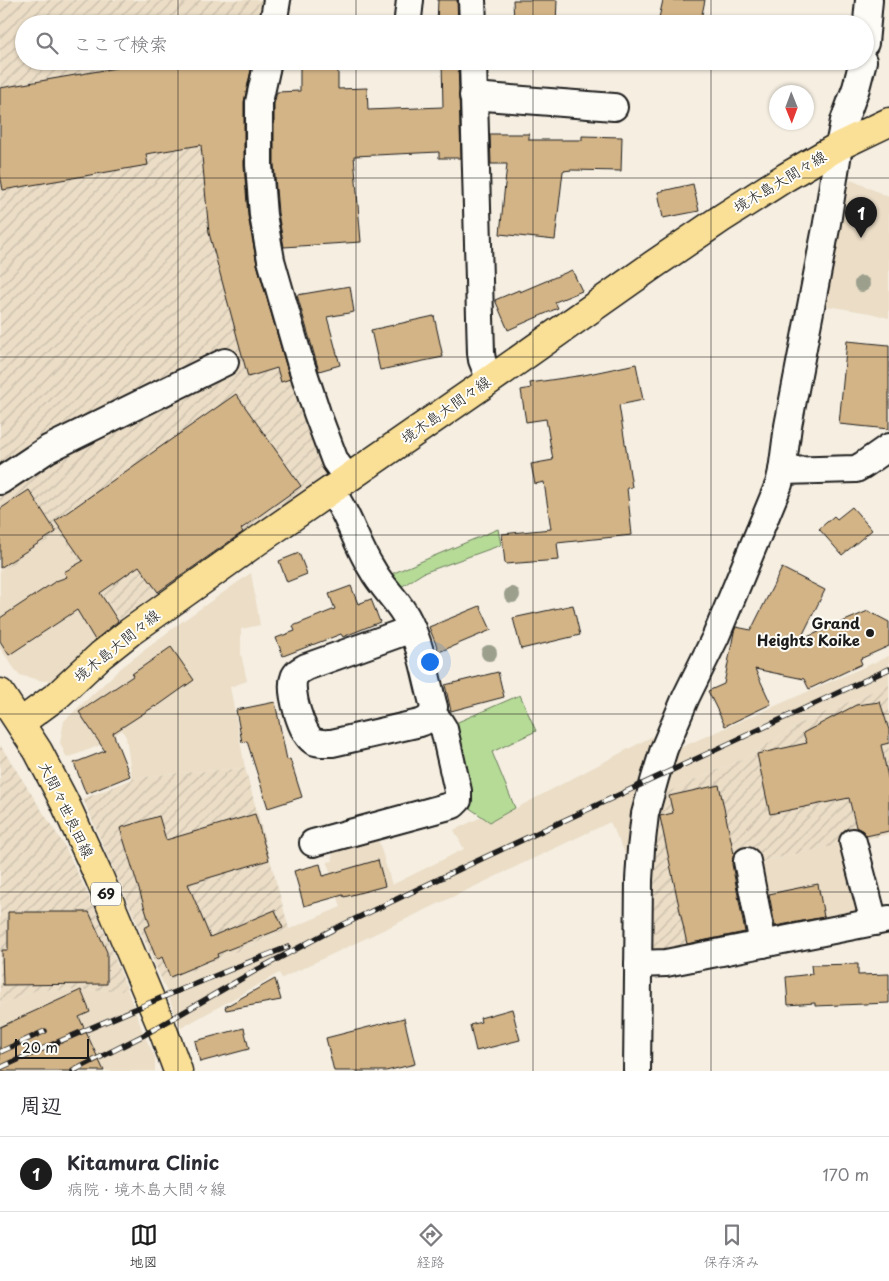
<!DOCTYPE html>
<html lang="ja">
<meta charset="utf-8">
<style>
:root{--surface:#fff;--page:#f2f2f3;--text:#2b2b33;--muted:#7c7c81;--line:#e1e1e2;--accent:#1c1c1c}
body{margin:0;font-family:"Playpen Sans","Klee One",sans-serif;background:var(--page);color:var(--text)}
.compass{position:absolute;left:769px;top:85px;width:45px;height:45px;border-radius:50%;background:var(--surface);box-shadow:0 1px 4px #0004;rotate:179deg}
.scale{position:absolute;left:15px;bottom:12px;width:74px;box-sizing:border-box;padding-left:5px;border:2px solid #1c1c1c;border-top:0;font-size:14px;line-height:18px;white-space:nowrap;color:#1c1c1c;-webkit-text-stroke:4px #fdfcf7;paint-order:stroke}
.you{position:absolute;left:429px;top:661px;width:18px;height:18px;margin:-12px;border:4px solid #fff;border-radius:50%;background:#1a73e8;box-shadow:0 0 0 8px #1a73e833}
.badge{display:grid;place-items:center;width:32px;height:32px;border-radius:50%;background:var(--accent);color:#fff;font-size:16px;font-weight:700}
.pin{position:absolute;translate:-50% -41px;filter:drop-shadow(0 1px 2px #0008)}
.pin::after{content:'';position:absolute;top:26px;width:18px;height:15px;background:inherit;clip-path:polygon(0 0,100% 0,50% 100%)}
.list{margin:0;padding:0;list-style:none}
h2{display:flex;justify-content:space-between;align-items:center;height:65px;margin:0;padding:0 20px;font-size:21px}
h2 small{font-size:16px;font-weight:400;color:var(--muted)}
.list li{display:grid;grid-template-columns:32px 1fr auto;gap:15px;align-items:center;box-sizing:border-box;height:75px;padding:0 20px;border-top:1px solid var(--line)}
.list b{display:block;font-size:19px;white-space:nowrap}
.list p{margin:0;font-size:16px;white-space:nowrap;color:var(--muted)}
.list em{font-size:16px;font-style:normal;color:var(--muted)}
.icon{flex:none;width:28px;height:28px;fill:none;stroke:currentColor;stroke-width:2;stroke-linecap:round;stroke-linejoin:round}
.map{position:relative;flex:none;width:889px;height:1071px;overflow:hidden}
.search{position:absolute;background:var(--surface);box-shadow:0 1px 4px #0004;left:15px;right:15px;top:15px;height:55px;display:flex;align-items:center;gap:12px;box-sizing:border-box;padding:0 18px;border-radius:28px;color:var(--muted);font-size:19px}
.sheet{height:140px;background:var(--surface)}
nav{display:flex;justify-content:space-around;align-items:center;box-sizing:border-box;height:70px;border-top:1px solid var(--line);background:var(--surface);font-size:14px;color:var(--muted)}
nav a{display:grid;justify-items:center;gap:2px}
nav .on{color:var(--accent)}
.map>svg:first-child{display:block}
.built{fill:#ebddc6}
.industrial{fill:url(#industrial-furrows)}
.green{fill:#b6db97;stroke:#697c5a}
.building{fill:#d3b487;stroke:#1c1c1c}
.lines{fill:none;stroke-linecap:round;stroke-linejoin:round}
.minor-casing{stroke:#1c1c1c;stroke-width:30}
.major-casing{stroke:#1c1c1c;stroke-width:31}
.minor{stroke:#fdfcf7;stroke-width:26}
.major{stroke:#fadf96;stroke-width:28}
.rail-casing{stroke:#1c1c1c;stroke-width:5.5}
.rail{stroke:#fdfcf7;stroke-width:4;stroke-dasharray:11;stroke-linecap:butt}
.tree{fill:#9b9f8c}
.grid{fill:none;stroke:#1c1c1c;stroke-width:1;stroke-opacity:0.55}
.poi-dot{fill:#1c1c1c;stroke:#fdfcf7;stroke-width:2}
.labels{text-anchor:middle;stroke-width:4;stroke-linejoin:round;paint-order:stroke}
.shield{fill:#fdfcf7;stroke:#605f5e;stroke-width:1}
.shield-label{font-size:14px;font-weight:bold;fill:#1c1c1c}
.street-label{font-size:15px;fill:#1c1c1c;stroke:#fdfcf7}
.poi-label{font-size:15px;font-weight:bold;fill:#1c1c1c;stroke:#fdfcf7;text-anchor:end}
</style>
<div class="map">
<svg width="889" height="1071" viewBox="0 0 889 1071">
<defs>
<pattern id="industrial-furrows" width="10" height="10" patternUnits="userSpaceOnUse" patternTransform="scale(1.25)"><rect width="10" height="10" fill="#ebddc6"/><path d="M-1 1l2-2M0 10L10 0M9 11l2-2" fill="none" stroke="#c9bdaa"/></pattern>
</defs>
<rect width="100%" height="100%" fill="#f5eee1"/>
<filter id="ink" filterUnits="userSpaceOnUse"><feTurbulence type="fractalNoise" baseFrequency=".02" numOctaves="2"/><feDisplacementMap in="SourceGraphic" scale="10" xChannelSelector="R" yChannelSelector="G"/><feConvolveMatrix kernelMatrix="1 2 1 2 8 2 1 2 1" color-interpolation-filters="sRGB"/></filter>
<g filter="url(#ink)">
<!-- built -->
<g class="built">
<polygon points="851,180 889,197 889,318 870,313 821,305 841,201"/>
<polygon points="59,532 122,621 53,680 43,681 19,675 0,648 0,572"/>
<polygon points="251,573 260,625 241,629 241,654 247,681 230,687 245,768 167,774 132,779 126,737 122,730 98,746 67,758 60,743 64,721 121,668 180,623"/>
<polygon points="889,656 889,684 799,724 747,757 665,793 664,791 675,750"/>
<polygon points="655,735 645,764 628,835 628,859 610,822 282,978 279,973 181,1028 163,983 341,907 327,862 333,861 332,854 338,845 377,836 392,885 464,849 454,830 482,817 490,822"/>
<polygon points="846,843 860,916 770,935 754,863"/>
<polygon points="126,986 144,1035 155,1057 155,1071 0,1071 0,1005 37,990 122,991"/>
</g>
<!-- industrial -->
<g class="industrial">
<polygon points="0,0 268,0 263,24 24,24 24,61 257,61 251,139 331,473 122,621 59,533 0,572"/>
<polygon points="889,684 889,834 754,863 770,935 661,956 648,946 653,824 665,793 747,757 799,724"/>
<polygon points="0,745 64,845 95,909 126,986 122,991 37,990 0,1005"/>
<polygon points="245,768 289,929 163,983 83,799 132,779 167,774"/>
</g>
<!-- green -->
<g class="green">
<polygon points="498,529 501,545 423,573 401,587 389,575"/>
<polygon points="520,695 536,731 492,752 515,808 490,822 468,807 451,725"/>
</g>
<!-- building -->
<g class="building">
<polygon points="438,0 457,0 458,24 437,24"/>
<polygon points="513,0 557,0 556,24 514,24"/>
<polygon points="663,0 705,0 700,24 683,24 659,18"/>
<polygon points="139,61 253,61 244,102 244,165 248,216 257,264 290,379 281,382 277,368 248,377 209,233 201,145 146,154 148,165 3,190 0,174 0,88 139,64"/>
<polygon points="300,61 338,61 338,89 367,88 368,110 443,107 442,61 458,61 461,158 439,158 439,152 354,156 361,242 284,247 278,213 274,164 274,104 277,92 300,91"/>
<polygon points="490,134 529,134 529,140 582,140 582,136 622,137 621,171 572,170 563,171 555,240 500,234 507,164 491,164"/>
<polygon points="693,184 699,211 663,218 658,192"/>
<polygon points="572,270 582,291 555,302 558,308 508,330 495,300 519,290 520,292"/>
<polygon points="350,286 354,312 327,317 340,365 319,371 297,295"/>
<polygon points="434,316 443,357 380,370 371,330"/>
<polygon points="847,341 889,345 889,429 839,424"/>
<polygon points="636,364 643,400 619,405 632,487 627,488 632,535 557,543 559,560 505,564 502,534 551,529 544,482 535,484 531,464 553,460 546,419 526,422 521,390 531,388 530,383 584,375"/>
<polygon points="236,394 301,486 241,529 243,532 158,592 139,566 100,593 118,621 95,640 77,610 9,655 0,641 0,618 56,581 67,577 64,572 83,561 55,521"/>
<polygon points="29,490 56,532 0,568 0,509"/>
<polygon points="852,507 872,530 842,555 819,529 834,516 837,519"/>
<polygon points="299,553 307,574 287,582 279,561"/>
<polygon points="782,568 825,590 800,640 868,611 889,622 889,646 860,659 862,664 809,689 804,679 755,669 771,704 725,726 708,691 724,684 734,632 736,627 751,630"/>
<polygon points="351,586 358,604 371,599 380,622 343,637 341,634 283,656 276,638 295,631 293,626 335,609 329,594"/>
<polygon points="573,605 580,635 521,649 513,618"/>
<polygon points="480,606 491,630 439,652 429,627"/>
<polygon points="171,647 194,680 156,707 155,706 113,733 130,776 86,794 74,763 105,751 79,712 133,676 132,674"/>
<polygon points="498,672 504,697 451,711 445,685"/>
<polygon points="275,702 287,760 290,759 302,797 268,808 247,741 242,742 236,710"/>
<polygon points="880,702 889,730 889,743 881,745 889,782 889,831 866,836 863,831 856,827 849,798 770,814 757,754 807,743 803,733 856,705"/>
<polygon points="719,785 734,854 733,857 732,864 745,932 687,944 660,817 660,816 673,813 669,796"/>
<polygon points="255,814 269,860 188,884 210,937 275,910 283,928 217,954 218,957 170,977 162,957 157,960 144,928 150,925 120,828 159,816 166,840"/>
<polygon points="378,860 385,886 344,897 343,895 304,906 294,871 320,864 323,876"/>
<polygon points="818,884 824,917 775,926 769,894"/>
<polygon points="8,912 89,912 107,952 107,984 3,985 2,950 8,950"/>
<polygon points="858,964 858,975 889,974 889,1003 815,1006 815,1003 788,1005 786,977 812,974 811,965"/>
<polygon points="275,979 281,1000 226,1010 225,1007"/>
<polygon points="81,990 90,1012 79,1017 104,1071 0,1071 0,1027"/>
<polygon points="512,1009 520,1040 476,1051 470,1025 481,1022 480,1018"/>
<polygon points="404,1018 415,1064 386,1071 334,1071 326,1038"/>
<polygon points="244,1028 249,1049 200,1062 195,1041"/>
</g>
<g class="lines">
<defs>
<g id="minor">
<polyline points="472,0 473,24"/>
<polyline points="408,18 410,0"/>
<polyline points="273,24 277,0"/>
<polyline points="865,43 869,0"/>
<polyline points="268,61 259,102 259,165 263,215 271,260 299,358 317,413 335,461 348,479"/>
<polyline points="473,61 481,353 482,360 490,380"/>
<polyline points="473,96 614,107"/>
<polyline points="782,471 856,469 863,465 889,447"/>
<polyline points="0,481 48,449 225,362"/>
<path d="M 332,490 C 336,498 341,506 345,514 C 354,532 361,552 372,569 C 382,588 400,602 409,622 C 422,649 426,678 434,707 C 432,716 429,720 420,723 L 332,743 C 326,743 319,744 313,741 C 301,733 289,690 294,678 C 296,672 301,670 306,667 L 412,629"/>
<polyline points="853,842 874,922"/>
<polyline points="313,843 453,805 458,800 458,791 444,729 439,721 432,715"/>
<polyline points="747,861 763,944"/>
<polyline points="638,964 666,963 889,919"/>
<polyline points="637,1071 639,880 641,849 645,814 655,778 664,749 686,697 716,636 779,484 782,471 788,426 827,223 839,146 844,121 856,88 863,61"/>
</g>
<g id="major">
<polyline points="0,693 38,751 64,801 99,877 161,1025 178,1071"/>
<polyline points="20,723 58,695 101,655 130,632 256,542 490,380 653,265 722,218 786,177 839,146 889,122"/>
</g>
</defs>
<!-- minor casing -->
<use href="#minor" class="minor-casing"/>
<!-- major casing -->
<use href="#major" class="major-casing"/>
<!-- minor -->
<use href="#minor" class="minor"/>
<!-- major -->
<use href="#major" class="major"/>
<defs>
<g id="rail">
<polyline points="0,1052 45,1031"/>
<path d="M 0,1068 C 56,1042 112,1019 168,995 C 208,979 248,962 288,947"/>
<polyline points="73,1071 144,1035 253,972 332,930 462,868 889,669"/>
</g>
</defs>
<!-- rail casing -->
<use href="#rail" class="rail-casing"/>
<!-- rail -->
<use href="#rail" class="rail"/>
</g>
<!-- trees -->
<g class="tree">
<circle cx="862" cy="284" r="8"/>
<circle cx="512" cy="595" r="8"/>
<circle cx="489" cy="653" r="8"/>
</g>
</g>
<!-- grid -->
<path class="grid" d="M 178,0 L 178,24M 356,0 L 356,24M 533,0 L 533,24M 711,0 L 711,24M 178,61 L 178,1071M 356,61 L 356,1071M 533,61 L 533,1071M 711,61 L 711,1071M 0,178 L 889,178M 0,357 L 889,357M 0,535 L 889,535M 0,714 L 889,714M 0,892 L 889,892"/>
<!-- markers -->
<circle class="poi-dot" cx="870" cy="633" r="5"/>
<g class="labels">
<!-- shield labels -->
<rect class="shield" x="91" y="882.5" width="30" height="23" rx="4"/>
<g class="shield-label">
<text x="106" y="899">69</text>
</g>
<!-- street labels -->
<g class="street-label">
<text transform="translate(780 182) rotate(-31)" y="5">境木島大間々線</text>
<text transform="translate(446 410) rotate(-35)" y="5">境木島大間々線</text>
<text transform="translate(117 646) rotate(-39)" y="5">境木島大間々線</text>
<text transform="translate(66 810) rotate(64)" y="5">大間々世良田線</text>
</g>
<!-- poi labels -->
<g class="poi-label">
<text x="860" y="629">Grand<tspan x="860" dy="17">Heights Koike</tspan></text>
</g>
</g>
</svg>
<svg class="compass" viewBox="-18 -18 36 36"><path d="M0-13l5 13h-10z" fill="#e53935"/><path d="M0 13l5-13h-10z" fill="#7c7c81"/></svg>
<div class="scale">20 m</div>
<div class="you"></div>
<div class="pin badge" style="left:861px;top:238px">1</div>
<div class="search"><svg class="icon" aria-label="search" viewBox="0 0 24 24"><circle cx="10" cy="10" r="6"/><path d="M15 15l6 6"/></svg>ここで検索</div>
</div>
<section class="sheet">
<h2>周辺<small></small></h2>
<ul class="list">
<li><span class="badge">1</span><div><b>Kitamura Clinic</b><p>病院 · 境木島大間々線</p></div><em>170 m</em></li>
</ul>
</section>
<nav>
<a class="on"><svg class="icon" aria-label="map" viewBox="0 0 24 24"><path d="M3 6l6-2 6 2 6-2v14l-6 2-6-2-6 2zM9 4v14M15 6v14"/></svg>地図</a>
<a><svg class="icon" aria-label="directions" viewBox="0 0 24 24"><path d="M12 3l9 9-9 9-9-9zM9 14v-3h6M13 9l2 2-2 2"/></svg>経路</a>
<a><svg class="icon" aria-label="saved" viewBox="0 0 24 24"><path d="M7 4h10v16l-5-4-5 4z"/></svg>保存済み</a>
</nav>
